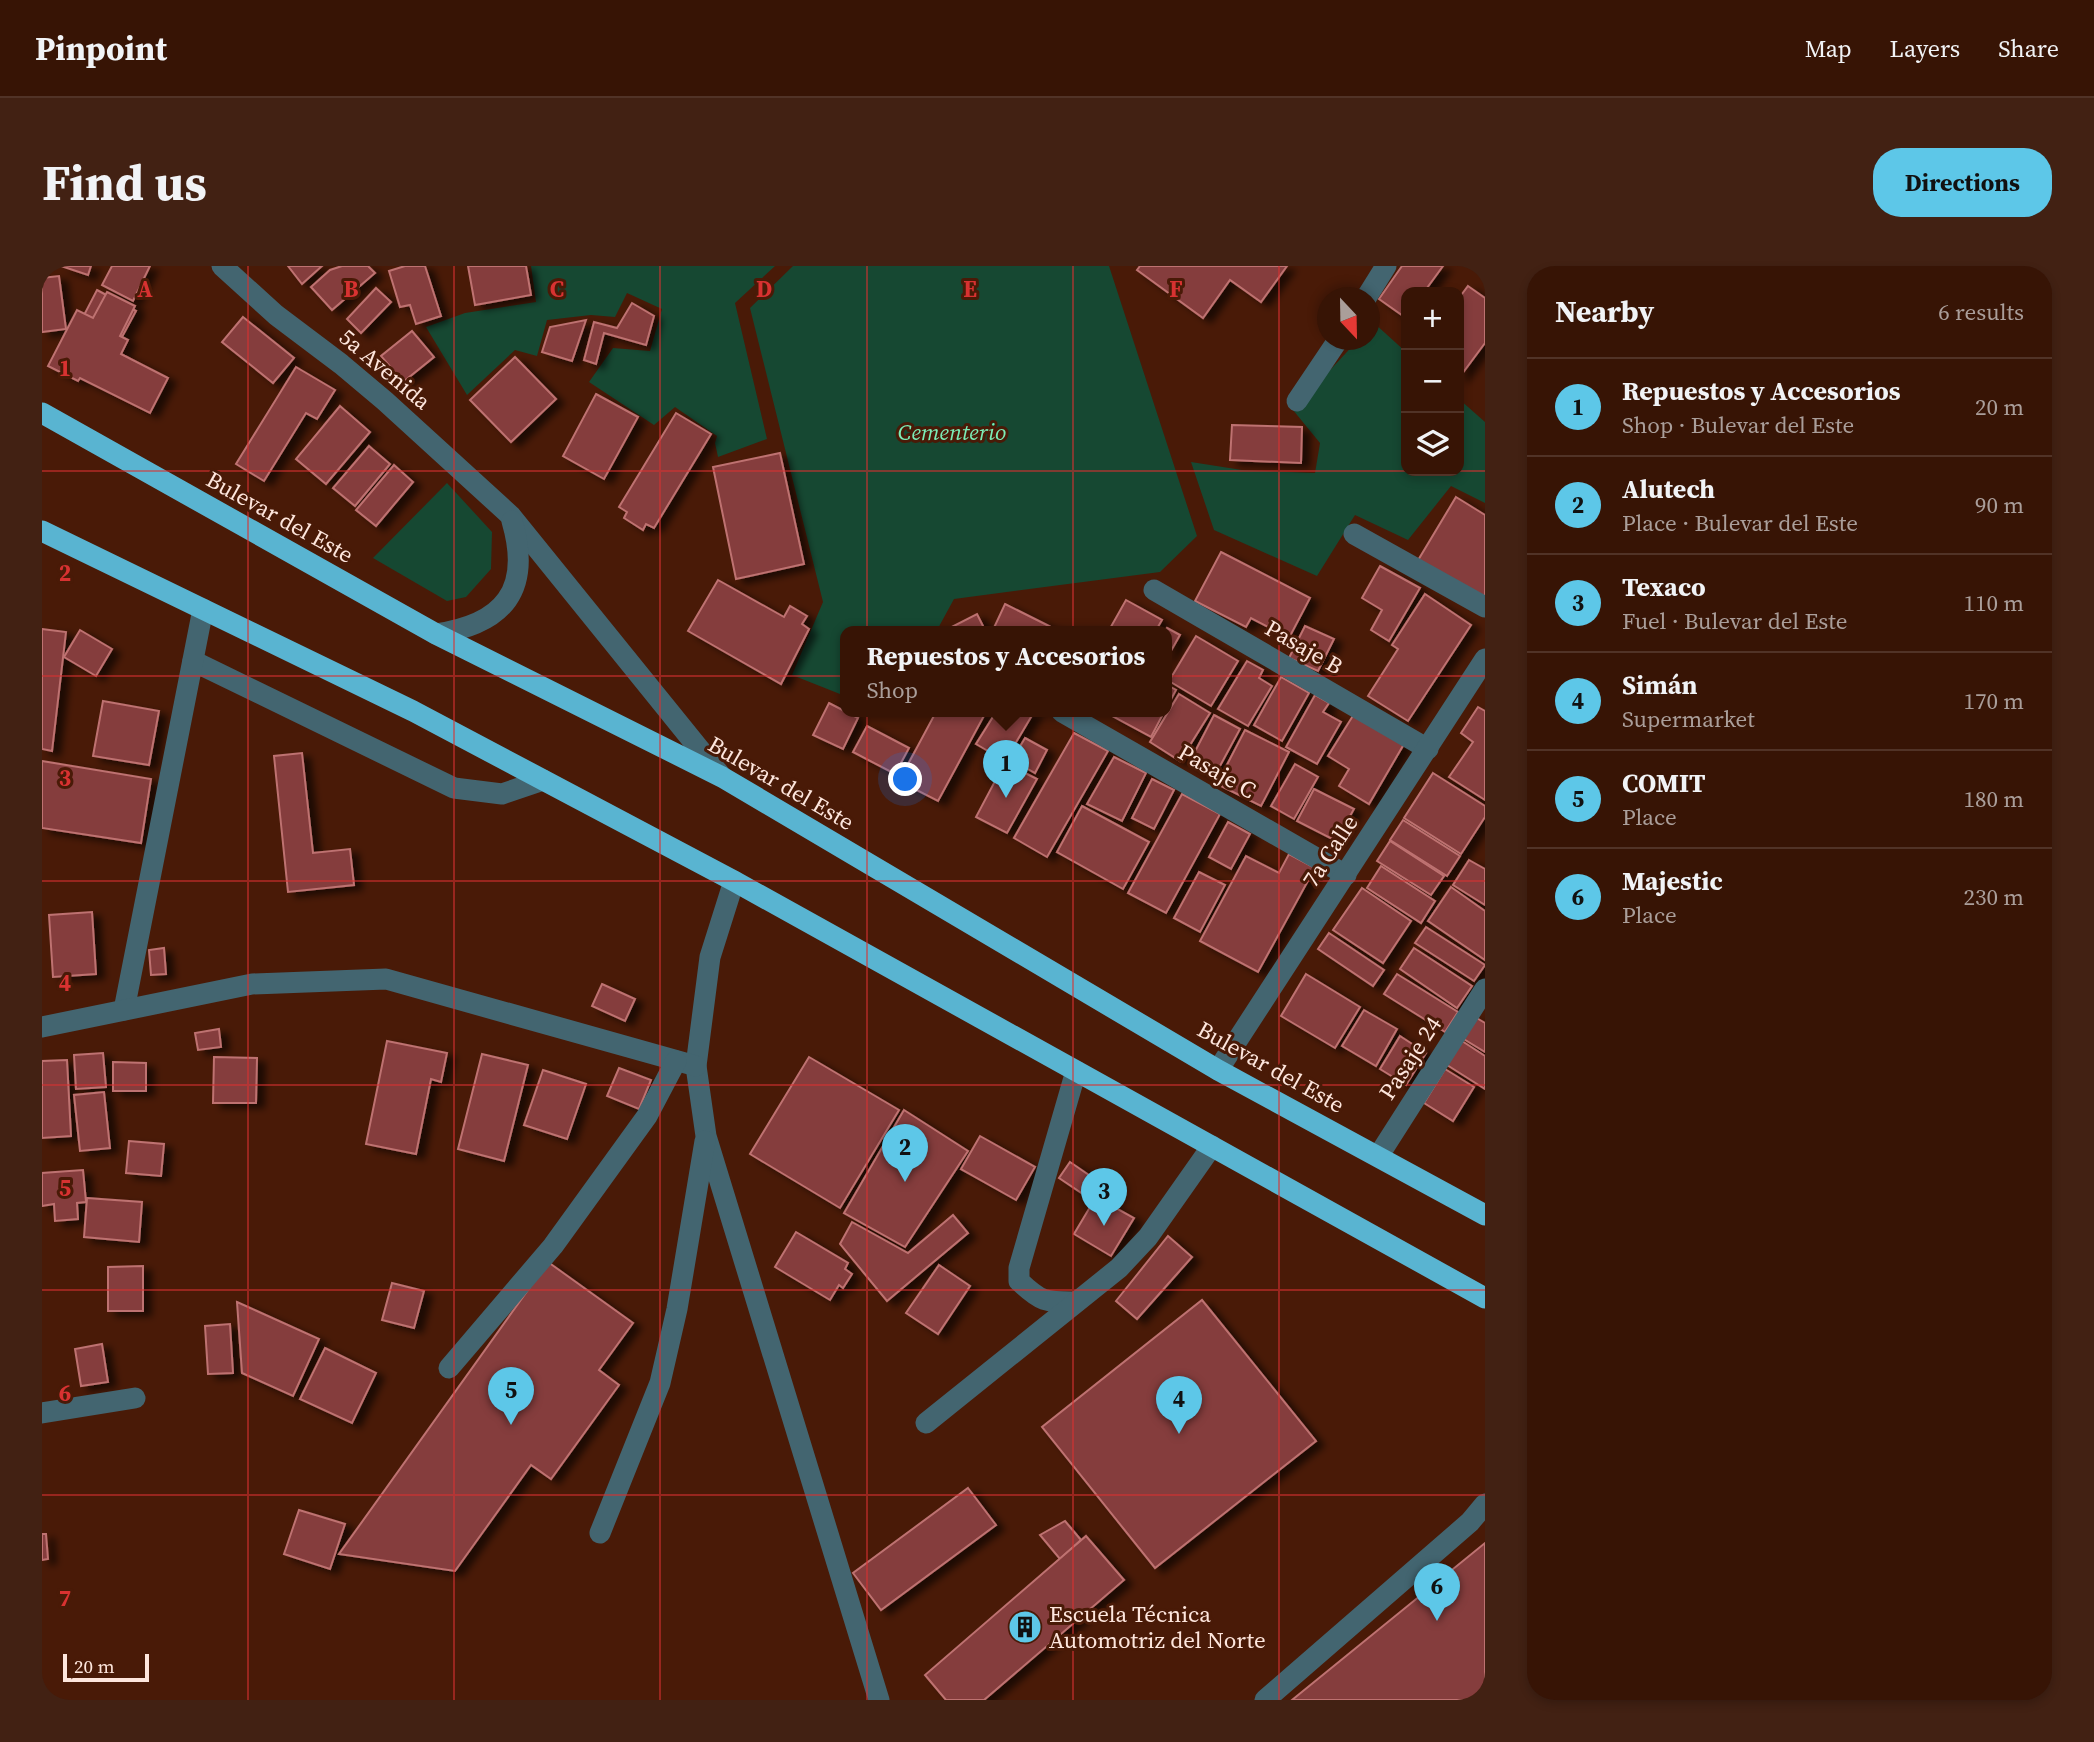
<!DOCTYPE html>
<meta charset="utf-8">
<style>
:root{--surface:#371405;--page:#422113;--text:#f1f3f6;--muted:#aa9e9a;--line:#513327;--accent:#5dc7e8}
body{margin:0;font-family:"Source Serif 4",serif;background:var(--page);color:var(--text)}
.controls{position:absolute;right:21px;top:21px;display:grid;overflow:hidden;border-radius:14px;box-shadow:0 4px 10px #0003}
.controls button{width:63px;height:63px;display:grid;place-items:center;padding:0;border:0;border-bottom:2px solid var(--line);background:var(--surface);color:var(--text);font:35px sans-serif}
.compass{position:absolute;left:1275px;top:21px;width:63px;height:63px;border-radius:50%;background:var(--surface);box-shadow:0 4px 10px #0003;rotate:158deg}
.scale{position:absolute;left:21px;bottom:18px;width:86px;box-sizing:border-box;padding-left:7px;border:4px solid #fee6dd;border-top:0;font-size:19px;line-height:24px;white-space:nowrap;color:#fee6dd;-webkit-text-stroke:5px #491a07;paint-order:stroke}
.you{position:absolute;left:864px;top:514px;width:24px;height:24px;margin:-18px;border:5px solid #fff;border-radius:50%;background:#1a73e8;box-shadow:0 0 0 10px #1a73e833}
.badge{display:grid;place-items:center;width:46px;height:46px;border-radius:50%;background:var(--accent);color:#111;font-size:23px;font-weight:700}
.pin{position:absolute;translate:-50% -58px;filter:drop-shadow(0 2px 4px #0008)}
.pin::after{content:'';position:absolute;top:37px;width:24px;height:21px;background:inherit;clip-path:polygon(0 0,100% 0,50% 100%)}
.popup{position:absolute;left:798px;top:360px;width:332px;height:91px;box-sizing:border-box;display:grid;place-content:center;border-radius:14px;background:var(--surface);filter:drop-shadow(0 2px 5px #0005);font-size:23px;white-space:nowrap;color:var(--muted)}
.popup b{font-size:26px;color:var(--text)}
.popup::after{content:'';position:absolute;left:50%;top:100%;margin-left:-14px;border:14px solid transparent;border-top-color:var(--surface)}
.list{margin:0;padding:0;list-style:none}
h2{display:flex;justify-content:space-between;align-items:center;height:91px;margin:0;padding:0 28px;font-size:30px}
h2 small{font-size:23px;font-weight:400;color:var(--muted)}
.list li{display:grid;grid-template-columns:46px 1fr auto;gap:21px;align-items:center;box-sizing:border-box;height:98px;padding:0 28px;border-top:2px solid var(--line)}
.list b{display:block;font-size:26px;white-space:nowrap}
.list p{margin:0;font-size:23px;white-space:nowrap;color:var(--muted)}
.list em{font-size:23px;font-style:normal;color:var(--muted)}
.icon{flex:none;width:38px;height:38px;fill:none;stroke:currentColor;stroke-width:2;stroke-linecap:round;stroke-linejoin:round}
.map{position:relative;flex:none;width:1443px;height:1434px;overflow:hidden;border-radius:28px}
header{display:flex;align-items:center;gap:42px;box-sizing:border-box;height:98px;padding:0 35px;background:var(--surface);border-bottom:2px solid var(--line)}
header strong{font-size:33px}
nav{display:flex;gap:38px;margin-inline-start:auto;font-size:24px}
.intro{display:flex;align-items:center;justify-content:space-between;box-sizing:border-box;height:168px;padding:0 42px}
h1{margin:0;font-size:49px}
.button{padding:18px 32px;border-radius:28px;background:var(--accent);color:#111;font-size:24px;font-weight:700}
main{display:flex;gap:42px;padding:0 42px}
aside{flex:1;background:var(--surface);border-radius:28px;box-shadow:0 4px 10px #0003}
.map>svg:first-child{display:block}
.green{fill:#164832}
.building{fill:#853c3c;stroke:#be7271;stroke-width:2;filter:url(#shadow)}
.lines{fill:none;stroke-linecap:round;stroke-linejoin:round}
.minor{stroke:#436570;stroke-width:21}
.highway{stroke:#59b4d1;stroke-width:21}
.grid{fill:none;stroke:#d83231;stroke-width:2;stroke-opacity:0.55}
.labels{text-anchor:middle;stroke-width:6;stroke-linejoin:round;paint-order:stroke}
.street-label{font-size:23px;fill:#fee6dd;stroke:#491a07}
.park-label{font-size:23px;font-style:italic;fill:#7bedb7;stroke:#491a07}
.poi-label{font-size:23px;fill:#fee6dd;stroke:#491a07;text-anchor:start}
.grid-label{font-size:23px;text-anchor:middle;font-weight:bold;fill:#d83231;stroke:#491a07;stroke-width:6;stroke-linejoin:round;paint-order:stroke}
</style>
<header>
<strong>Pinpoint</strong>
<nav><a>Map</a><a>Layers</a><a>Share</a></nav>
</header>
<div class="intro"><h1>Find us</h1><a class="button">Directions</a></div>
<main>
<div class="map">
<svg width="1443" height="1434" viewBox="0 0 1443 1434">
<defs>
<filter id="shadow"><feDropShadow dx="8" dy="4.5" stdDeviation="3.5" flood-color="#0009"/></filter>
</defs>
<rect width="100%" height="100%" fill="#491a07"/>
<!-- green -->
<g class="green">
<polygon points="489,0 733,0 693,37 725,173 676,191 673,177 675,170 633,141 612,159 547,116 571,82 608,85 620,43 585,27 573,51 549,49 505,54 495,90 473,84 425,129 384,61 423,47 494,36"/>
<polygon points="751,0 1067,0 1155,270 1118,306 912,333 894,366 803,366 803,430 750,409 781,336 708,42"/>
<polygon points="1332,57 1364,86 1364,205 1417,205 1417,133 1443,156 1443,237 1409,220 1366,274 1313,249 1275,310 1172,264 1149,196 1200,204 1273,207 1278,177 1251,144 1316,74 1328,74 1328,61"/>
<polygon points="405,217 450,266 449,303 424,331 405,335 331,292"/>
</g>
<!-- building -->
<g class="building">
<polygon points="19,0 49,0 46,9"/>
<polygon points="70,0 108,0 91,35 60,19"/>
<polygon points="246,0 280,0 260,18"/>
<polygon points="300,0 326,0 333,7 290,44 269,21 288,4"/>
<polygon points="363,0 383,0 399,50 374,58 368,39 358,41 347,5"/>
<polygon points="426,0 484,0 489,29 433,39"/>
<polygon points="1098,0 1245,0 1219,36 1188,14 1161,52 1095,4"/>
<polygon points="1360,0 1401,0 1382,26 1364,26 1364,52 1337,33"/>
<polygon points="17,10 24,63 0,66 0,12"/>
<polygon points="1426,20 1443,32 1443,77 1417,112 1417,32"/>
<polygon points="334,22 349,36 319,67 305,53"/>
<polygon points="55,24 94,45 80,71 41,51"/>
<polygon points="65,26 93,40 78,70 86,74 79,88 126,112 108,147 38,112 36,115 6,100 35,44 51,52"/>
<polygon points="590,37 612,50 604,79 562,67 554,98 542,94 552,56 575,62"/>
<polygon points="201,51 252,92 231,117 180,76"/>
<polygon points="544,54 530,95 500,86 508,61"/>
<polygon points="370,65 392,91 361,116 339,90"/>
<polygon points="473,91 514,133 469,176 428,134"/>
<polygon points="254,101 293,124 275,153 264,147 222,215 194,198"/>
<polygon points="554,128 596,151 562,213 521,190"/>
<polygon points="298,140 328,166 284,218 254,193"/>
<polygon points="634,147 669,168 612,262 604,258 601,264 582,252 585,246 577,241"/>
<polygon points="1190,159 1260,161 1259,197 1188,194"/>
<polygon points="327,180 348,198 313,240 291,222"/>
<polygon points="738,187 762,298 694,313 671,201"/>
<polygon points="352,199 371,216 334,260 314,244"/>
<polygon points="1414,231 1443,249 1443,336 1375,296"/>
<polygon points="1179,286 1268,332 1247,372 1209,352 1204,361 1153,335"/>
<polygon points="1338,300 1378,322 1347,375 1329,364 1340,344 1320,332"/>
<polygon points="676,314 742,351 748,340 765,350 760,358 767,363 739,418 646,365"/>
<polygon points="1383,328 1429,359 1366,455 1326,430 1356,383 1350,379"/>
<polygon points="1084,334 1120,354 1113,366 1066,366"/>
<polygon points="963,338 1015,364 1014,366 950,366"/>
<polygon points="935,348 944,366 900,366"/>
<polygon points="1263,360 1292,373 1276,405 1247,392"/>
<polygon points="1125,362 1138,369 1125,392 1125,366 1122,366"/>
<polygon points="0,363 24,366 10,485 0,483"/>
<polygon points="38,364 70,383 54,410 22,391"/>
<polygon points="1154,370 1196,395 1169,440 1127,415"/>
<polygon points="1205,395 1221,404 1217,412 1230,420 1206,460 1176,443"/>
<polygon points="1239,411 1267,427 1240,475 1212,459"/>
<polygon points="1125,419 1134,424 1125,441"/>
<polygon points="1137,428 1168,447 1138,495 1108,476"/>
<polygon points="1273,429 1287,437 1281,446 1299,456 1275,498 1244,481"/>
<polygon points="61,435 117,445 107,499 51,490"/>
<polygon points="787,437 816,452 801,483 771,469"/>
<polygon points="1436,441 1443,445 1443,534 1407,511 1431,476 1419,467"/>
<polygon points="894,446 944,446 896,535 857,515"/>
<polygon points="954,446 992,446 963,495 934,478"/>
<polygon points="1073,446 1122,446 1109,471 1070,450"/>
<polygon points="1312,448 1362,478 1327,538 1297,520 1307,503 1286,490"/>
<polygon points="1172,449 1198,463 1172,511 1147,497"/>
<polygon points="825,460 867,482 853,508 811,486"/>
<polygon points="1203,464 1247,486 1219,540 1175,518"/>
<polygon points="1032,467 1066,485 1005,591 972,572"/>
<polygon points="983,472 1005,484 993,507 970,494"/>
<polygon points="260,487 271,587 308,583 312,619 246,626 232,490"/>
<polygon points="1072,491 1104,507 1080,555 1045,538"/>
<polygon points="0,495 109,513 99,577 0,562"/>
<polygon points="961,496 995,513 965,567 934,551 960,502 958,501"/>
<polygon points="1253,498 1276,511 1252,553 1229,540"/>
<polygon points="1391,507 1443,540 1443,551 1419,588 1362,552"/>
<polygon points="1110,513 1132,524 1112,563 1090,552"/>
<polygon points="1272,523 1312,543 1294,575 1255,555"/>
<polygon points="1140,528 1178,548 1124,647 1086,627"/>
<polygon points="1040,540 1107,576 1081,623 1015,586"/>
<polygon points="1361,554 1418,590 1405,610 1348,574"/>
<polygon points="1186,556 1208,568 1189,603 1167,591"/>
<polygon points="1348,575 1402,610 1389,629 1335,595"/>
<polygon points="1247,588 1273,602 1216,706 1158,675 1204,590 1237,607"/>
<polygon points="1427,594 1443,603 1443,639 1411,619"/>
<polygon points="1339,600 1393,635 1379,657 1325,622"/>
<polygon points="1157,606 1183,619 1158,666 1132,652"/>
<polygon points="1409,621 1443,645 1443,694 1386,655"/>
<polygon points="1320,622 1369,655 1341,697 1291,664"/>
<polygon points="50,646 54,708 11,711 7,649"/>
<polygon points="1384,661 1443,699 1432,715 1373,677"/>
<polygon points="1287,667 1342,704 1331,720 1276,683"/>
<polygon points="122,682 124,708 109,709 107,684"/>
<polygon points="1372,682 1430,720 1415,742 1358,703"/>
<polygon points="1264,708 1318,741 1293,782 1239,750"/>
<polygon points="1355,708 1416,746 1403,766 1342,728"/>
<polygon points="560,718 593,733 583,755 550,740"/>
<polygon points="1322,744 1355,763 1334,800 1300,780"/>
<polygon points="1433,751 1443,757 1443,786 1420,772"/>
<polygon points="177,763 179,781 156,784 153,767"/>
<polygon points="1358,770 1384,787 1364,819 1338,803"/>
<polygon points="345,775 405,787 399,816 389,813 374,888 324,878"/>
<polygon points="1420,775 1443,790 1443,823 1405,799"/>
<polygon points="61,787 64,821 34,823 32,789"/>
<polygon points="440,788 486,799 462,895 416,883"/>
<polygon points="172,791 215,792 214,837 171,837"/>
<polygon points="767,791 857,844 798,942 708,888"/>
<polygon points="25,794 29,870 0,872 0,795"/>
<polygon points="71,796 104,797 104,825 71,825"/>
<polygon points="577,802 609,814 597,843 565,830"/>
<polygon points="1403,803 1432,821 1411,855 1382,837"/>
<polygon points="501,804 544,818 525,873 482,859"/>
<polygon points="62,826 68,882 38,885 32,829"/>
<polygon points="862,844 926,885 863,981 802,947"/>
<polygon points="938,870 993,901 974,934 919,903"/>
<polygon points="87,875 122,878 119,910 84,907"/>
<polygon points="1028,896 1057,916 1047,932 1017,912"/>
<polygon points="41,904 44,936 35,937 36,953 13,955 12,938 0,940 0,907"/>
<polygon points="1054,931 1092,952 1069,990 1032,968"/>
<polygon points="45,932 100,936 97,976 42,971"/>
<polygon points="911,949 926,967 845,1035 798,978 810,956 866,987"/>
<polygon points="754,966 806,997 803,1003 810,1008 801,1022 797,1019 788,1034 733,1001"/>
<polygon points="1126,970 1150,991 1095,1053 1074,1035"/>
<polygon points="506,996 591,1057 557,1104 577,1119 509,1213 489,1199 413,1305 297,1288"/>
<polygon points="897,999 928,1020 896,1068 864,1047"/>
<polygon points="101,1000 101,1045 66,1045 66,1001"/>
<polygon points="350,1017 382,1025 372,1062 340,1054"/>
<polygon points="1160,1034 1274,1175 1113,1302 1000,1161"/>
<polygon points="195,1036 277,1073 251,1130 200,1107"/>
<polygon points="188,1058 191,1107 166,1108 163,1060"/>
<polygon points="60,1078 66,1116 39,1120 33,1083"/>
<polygon points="283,1082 334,1107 310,1157 258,1133"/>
<polygon points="926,1222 954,1259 839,1344 811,1307"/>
<polygon points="257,1244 303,1258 288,1303 242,1288"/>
<polygon points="1023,1255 1039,1274 1018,1293 998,1269"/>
<polygon points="0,1268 4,1268 6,1293 0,1294"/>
<polygon points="1044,1270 1082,1314 942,1434 904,1434 883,1409"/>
<polygon points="1443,1277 1443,1434 1250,1434"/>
</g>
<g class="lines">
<!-- minor -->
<g class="minor">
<polyline points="180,0 234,49 299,98 343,135 469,250 680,511"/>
<polyline points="1324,32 1344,0"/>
<polyline points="1255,135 1296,74"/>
<polyline points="1312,268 1443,341"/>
<polyline points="1112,324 1386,483"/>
<path d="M 394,368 C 462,358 490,324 470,255"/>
<polyline points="151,395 412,522 460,528 501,514"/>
<polyline points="1020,446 1304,609"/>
<polyline points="692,615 668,691 654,800 664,870 837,1434"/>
<polyline points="82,744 161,343"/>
<polyline points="0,761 210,718 344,713 654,800"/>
<polyline points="1176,804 1443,393"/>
<path d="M 1034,805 L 977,1002 L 977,1015 C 1000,1037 1004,1036 1034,1036"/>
<polyline points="1337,889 1443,723"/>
<polyline points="407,1102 511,980 605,850 634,795"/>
<polyline points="0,1147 93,1132"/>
<polyline points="884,1157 1077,1002 1106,971 1170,880"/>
<polyline points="558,1267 618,1117 635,1043 663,875"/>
<polyline points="1223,1434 1428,1256 1443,1238"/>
</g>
<!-- highway -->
<g class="highway">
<polyline points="0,147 394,368 680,511 1176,804 1443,949"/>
<polyline points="0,265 371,445 692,615 1443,1032"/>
</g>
</g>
<!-- grid -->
<path class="grid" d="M 206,0 L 206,1434M 412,0 L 412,1434M 618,0 L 618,1434M 825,0 L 825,1434M 1031,0 L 1031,1434M 1237,0 L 1237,1434M 0,205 L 1443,205M 0,410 L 1443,410M 0,615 L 1443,615M 0,819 L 1443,819M 0,1024 L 1443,1024M 0,1229 L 1443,1229"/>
<!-- icons -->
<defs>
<symbol id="building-disc" viewBox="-11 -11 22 22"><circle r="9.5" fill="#5dc7e8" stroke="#491a07"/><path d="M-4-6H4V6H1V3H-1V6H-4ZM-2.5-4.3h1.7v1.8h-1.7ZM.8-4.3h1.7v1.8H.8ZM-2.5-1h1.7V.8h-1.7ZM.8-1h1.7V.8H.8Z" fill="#111"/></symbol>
</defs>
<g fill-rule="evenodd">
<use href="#building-disc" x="964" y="1342" width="38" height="38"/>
</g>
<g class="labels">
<!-- street labels -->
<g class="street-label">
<text transform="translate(343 103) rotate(40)" y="8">5a Avenida</text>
<text transform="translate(238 251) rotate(29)" y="8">Bulevar del Este</text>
<text transform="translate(1262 381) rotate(30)" y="8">Pasaje B</text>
<text transform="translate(1175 505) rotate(30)" y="8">Pasaje C</text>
<text transform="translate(739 517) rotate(30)" y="8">Bulevar del Este</text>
<text transform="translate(1288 585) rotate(-57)" y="8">7a Calle</text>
<text transform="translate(1368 792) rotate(-57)" y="8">Pasaje 24</text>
<text transform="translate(1229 801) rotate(29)" y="8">Bulevar del Este</text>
</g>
<!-- park labels -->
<g class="park-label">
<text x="910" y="174">Cementerio</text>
</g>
<!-- poi labels -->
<g class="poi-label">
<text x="1007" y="1356">Escuela Técnica<tspan x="1007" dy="26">Automotriz del Norte</tspan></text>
</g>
</g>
<g class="grid-label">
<text x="103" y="31">A</text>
<text x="309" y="31">B</text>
<text x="515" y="31">C</text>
<text x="722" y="31">D</text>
<text x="928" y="31">E</text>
<text x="1134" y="31">F</text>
<text x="23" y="110">1</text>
<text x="23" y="315">2</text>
<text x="23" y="520">3</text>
<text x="23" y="725">4</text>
<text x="23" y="930">5</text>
<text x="23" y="1135">6</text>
<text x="23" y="1340">7</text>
</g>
</svg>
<div class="controls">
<button>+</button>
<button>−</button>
<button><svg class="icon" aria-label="layers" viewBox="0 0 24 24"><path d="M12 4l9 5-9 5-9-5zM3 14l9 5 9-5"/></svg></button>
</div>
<svg class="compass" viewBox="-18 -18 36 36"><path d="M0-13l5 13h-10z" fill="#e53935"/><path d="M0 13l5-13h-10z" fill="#aa9e9a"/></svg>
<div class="scale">20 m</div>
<div class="you"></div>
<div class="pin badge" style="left:964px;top:532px">1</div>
<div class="popup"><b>Repuestos y Accesorios</b>Shop</div>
<div class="pin badge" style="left:863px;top:916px">2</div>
<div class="pin badge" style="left:1062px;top:960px">3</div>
<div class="pin badge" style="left:1137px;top:1168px">4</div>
<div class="pin badge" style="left:469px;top:1159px">5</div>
<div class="pin badge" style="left:1395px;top:1355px">6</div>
</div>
<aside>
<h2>Nearby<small>6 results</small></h2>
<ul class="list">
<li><span class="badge">1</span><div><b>Repuestos y Accesorios</b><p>Shop · Bulevar del Este</p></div><em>20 m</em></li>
<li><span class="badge">2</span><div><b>Alutech</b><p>Place · Bulevar del Este</p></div><em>90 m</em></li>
<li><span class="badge">3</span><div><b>Texaco</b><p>Fuel · Bulevar del Este</p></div><em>110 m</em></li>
<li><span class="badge">4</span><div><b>Simán</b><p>Supermarket</p></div><em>170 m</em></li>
<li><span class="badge">5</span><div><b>COMIT</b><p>Place</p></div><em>180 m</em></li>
<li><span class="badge">6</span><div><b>Majestic</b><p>Place</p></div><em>230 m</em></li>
</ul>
</aside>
</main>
